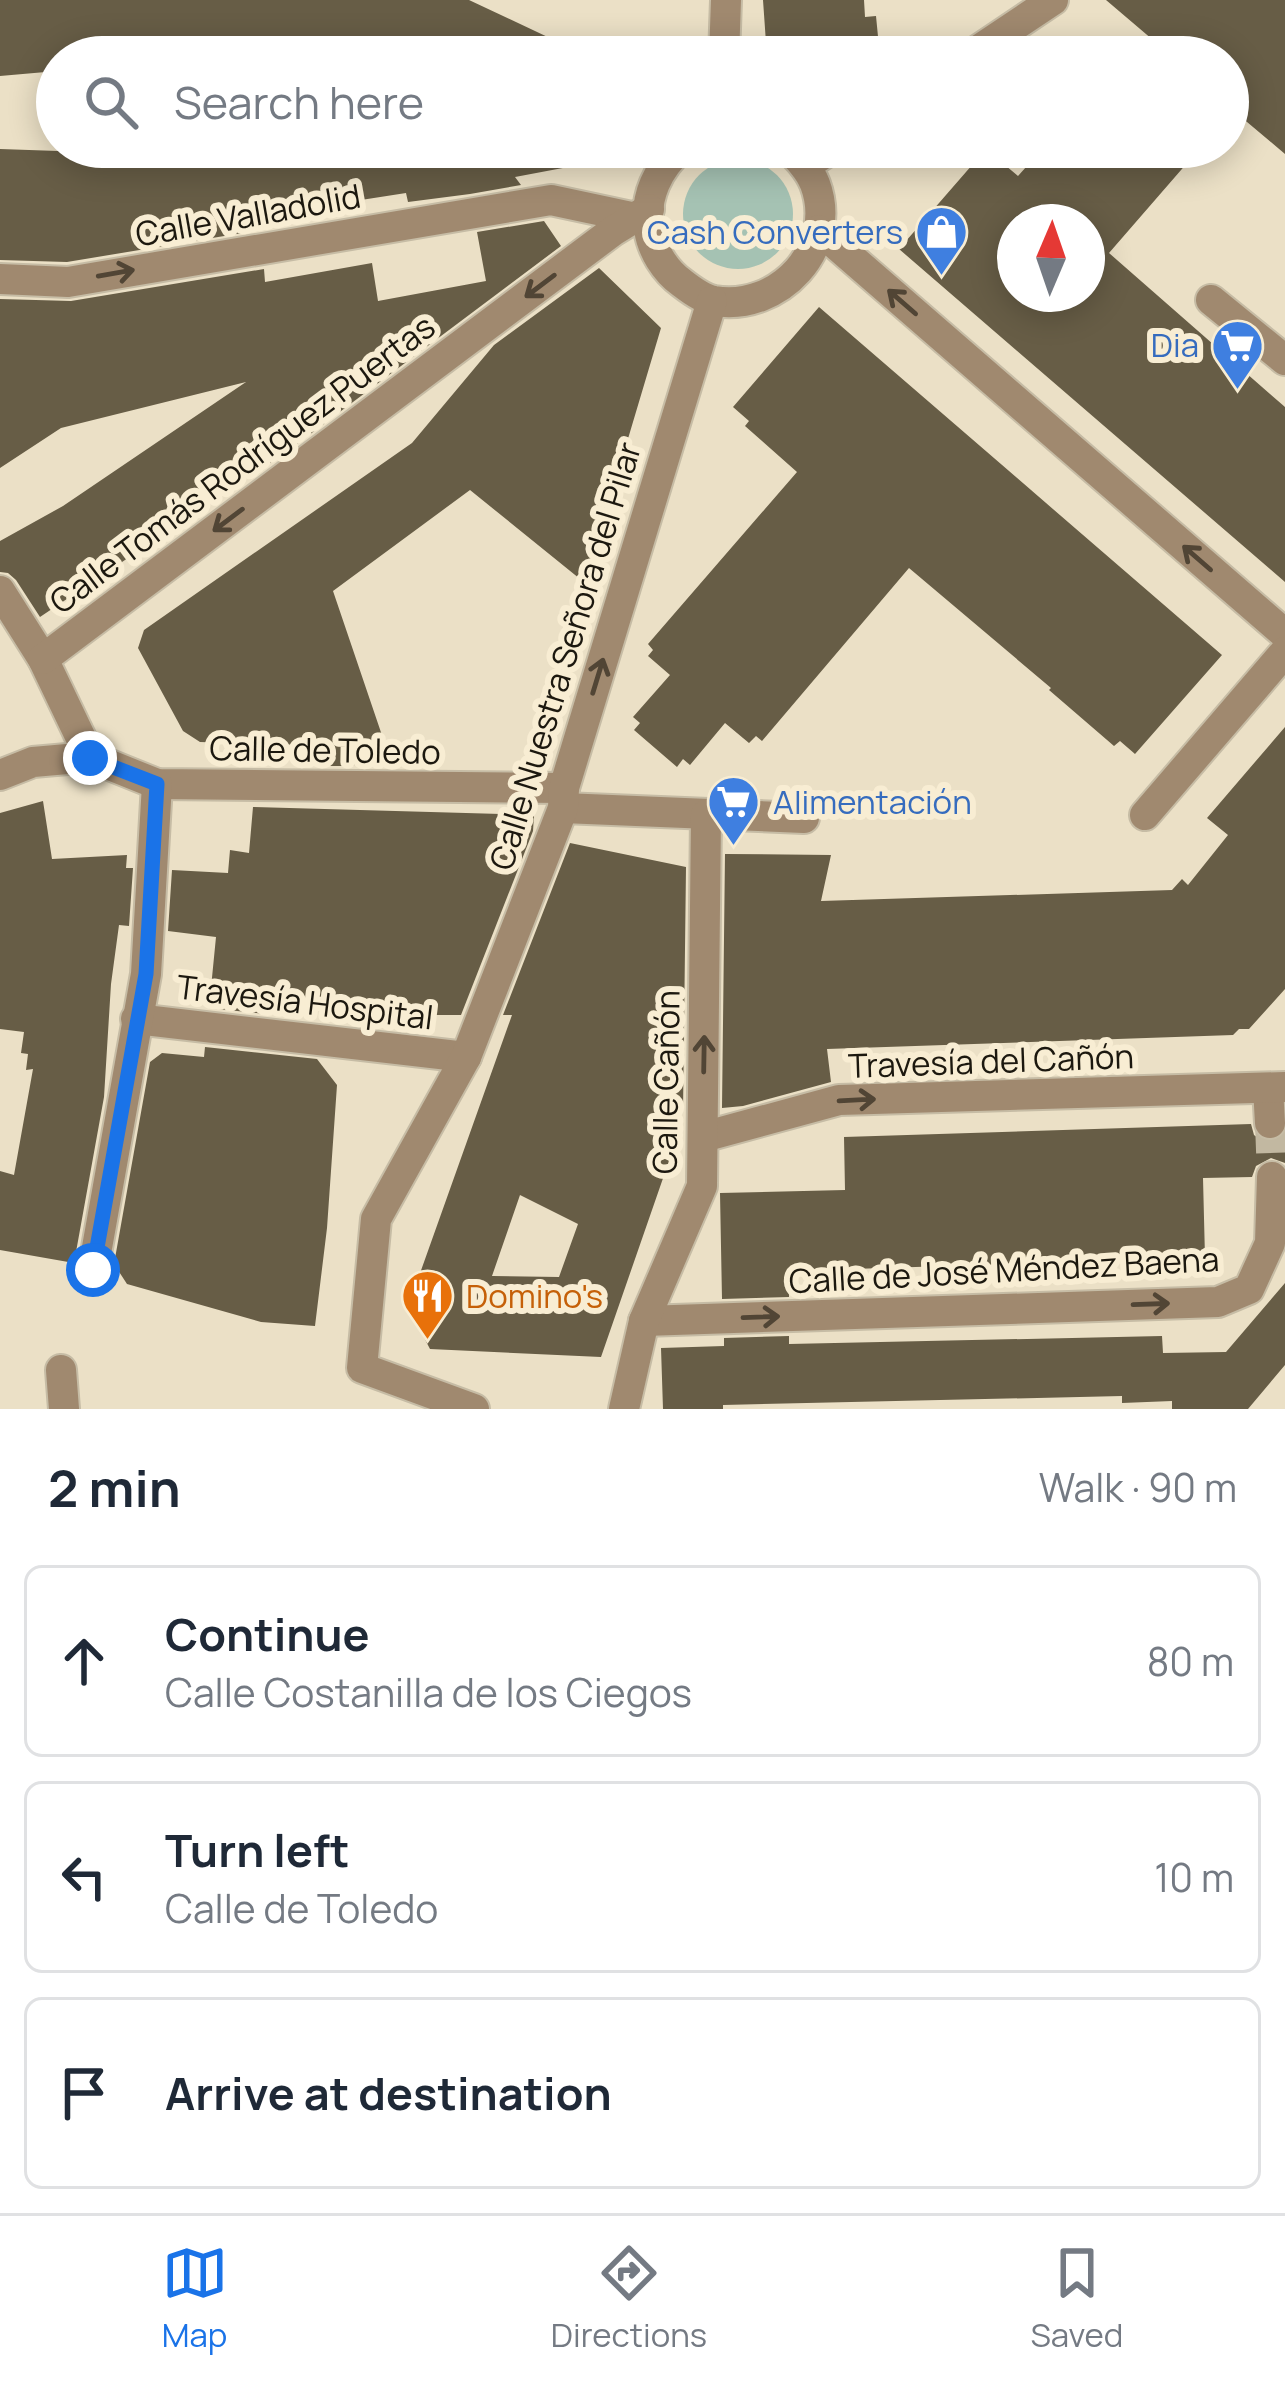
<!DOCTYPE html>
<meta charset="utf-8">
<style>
:root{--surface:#fff;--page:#f6f6f7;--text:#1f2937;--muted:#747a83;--line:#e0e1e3;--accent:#1a73e8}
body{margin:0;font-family:Manrope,sans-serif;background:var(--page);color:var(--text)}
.compass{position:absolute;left:997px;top:204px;width:108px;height:108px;border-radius:50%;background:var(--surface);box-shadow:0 6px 30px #0003;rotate:2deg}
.stop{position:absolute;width:36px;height:36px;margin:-27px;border:9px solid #1a73e8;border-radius:50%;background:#fff}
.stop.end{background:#1a73e8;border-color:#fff;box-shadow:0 3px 12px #0008}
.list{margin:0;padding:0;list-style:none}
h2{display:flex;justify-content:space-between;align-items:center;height:156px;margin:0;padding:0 48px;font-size:51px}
h2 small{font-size:39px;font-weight:400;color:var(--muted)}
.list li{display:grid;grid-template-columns:78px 1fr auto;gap:36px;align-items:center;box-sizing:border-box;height:192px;margin:0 24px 24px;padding:0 24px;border:3px solid var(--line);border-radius:18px}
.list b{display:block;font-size:45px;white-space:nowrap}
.list p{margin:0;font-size:39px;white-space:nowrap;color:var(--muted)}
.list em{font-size:39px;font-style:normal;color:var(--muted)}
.icon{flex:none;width:66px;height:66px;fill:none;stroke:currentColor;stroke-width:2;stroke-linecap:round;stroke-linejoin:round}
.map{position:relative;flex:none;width:1285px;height:1409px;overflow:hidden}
.search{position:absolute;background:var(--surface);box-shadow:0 6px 30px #0003;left:36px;right:36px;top:36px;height:132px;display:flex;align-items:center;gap:30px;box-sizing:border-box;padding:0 42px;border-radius:66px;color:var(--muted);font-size:45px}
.sheet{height:804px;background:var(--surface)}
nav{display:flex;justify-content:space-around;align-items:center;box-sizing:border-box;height:168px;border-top:3px solid var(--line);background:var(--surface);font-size:33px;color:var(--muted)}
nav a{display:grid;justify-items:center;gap:6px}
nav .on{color:var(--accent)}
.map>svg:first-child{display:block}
.green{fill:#a5c2b3}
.building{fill:#675d46;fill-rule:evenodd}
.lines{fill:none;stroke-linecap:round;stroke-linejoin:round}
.street-tunnel{stroke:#c2b8a1;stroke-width:30;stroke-dasharray:30 15;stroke-linecap:butt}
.street-casing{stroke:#c6bca5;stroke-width:34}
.street{stroke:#a0896f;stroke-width:30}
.oneway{stroke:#514535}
.route{stroke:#1a73e8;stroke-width:15}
.labels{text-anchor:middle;stroke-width:12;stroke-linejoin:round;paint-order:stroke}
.street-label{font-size:33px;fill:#1c180f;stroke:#f8edd3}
.shop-label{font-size:33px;fill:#366cbe;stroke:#f8edd3;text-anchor:end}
.food-label{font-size:33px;fill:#c56008;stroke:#f8edd3;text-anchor:start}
</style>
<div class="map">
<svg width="1285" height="1409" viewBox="0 0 1285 1409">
<rect width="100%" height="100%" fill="#ebe0c6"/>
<!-- green -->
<circle class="green" cx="738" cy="214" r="55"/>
<!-- building -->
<g class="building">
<polygon points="0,0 469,0 590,57 57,57 57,71 0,76"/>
<polygon points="763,0 864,0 865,17 876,16 880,57 767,57"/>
<polygon points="1106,0 1285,0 1285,154 1228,106 1228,57 1173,57"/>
<polygon points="58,147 582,147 584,164 515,177 521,185 470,194 408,202 406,193 258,216 260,230 67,262 0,260 0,149 58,151"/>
<path d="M 1044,147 L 1201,147 L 1109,253 L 1285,407 L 1285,582 L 899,249 L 986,149 L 1018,176 ZM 1015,222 L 1087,222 L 1087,294 L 1015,294 Z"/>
<polygon points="544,221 561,246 289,450 40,617 16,580 8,573 0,572 0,541 63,506 246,382 61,428 0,468 0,299 71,301 264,269 265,282 372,263 378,301 486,281 477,232"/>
<polygon points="599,268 661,328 585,583 470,490 333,591 388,753 352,766 301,766 302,745 200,742 183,731 138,648 144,630 412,443 494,345"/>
<polygon points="819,307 1222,655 1135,754 1120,741 1114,746 1049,690 1051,688 909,568 762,741 756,736 749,743 725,723 690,765 683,759 677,767 634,730 640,723 633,717 670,675 648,656 653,650 648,644 797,472 745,426 749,421 733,407"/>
<polygon points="1285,727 1285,989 1249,1029 1239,1029 1233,1035 827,1049 831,1082 743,1106 722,1108 725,854 831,855 821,901 1172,890 1182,879 1188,885 1228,835 1207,818"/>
<polygon points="43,801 52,859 127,855 126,868 133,868 129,926 119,925 111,984 104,1097 74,1263 0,1250 0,1171 14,1175 33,1069 26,1070 28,1054 21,1053 24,1032 0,1029 0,813"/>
<polygon points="253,807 534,815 533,831 461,1015 401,1015 271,1000 283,1016 209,1008 216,937 168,931 172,870 228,873 230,850 249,853"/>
<path d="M 570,843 L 686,867 L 683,1112 L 667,1113 L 669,1161 L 601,1357 L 430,1349 L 408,1307 L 512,1015 L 503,1015 ZM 520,1195 L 578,1224 L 559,1277 L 492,1276 Z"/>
<polygon points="205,1047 317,1059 337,1085 327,1228 315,1326 261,1322 127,1284 114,1264 150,1062 162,1053 204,1057"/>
<polygon points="1251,1124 1254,1135 1262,1141 1272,1142 1285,1135 1285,1163 1271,1158 1256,1166 1252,1177 1203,1178 1205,1258 789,1271 789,1297 722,1299 720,1193 845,1190 844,1137"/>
<polygon points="1285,1283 1285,1365 1248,1409 1172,1409 1172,1401 1122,1403 1122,1396 723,1405 723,1409 663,1409 661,1348 724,1346 724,1338 789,1336 789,1344 1162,1336 1163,1353 1226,1352"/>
</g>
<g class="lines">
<!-- street-tunnel -->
<polyline class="street-tunnel" points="1270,1123 1272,1177"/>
<defs>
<g id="street">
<polyline points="724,57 726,0"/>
<polyline points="968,57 1053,0"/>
<path d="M 682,147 C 658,168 644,197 649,229 C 652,250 665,271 682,283 C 691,290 704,299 714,301 C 779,312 839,248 815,184 C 809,169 798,158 787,147"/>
<polyline points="805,166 834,147"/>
<polyline points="819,230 1285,634"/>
<polyline points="0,279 68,282 551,200 645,220"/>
<polyline points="1211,300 1285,360"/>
<polyline points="0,591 43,659 90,757"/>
<polyline points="43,659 613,231 649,209"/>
<polyline points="0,775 33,762 90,757 157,784 564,788"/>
<polyline points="563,808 804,818"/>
<polyline points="1145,815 1285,652"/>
<polyline points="136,1019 466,1057"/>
<polyline points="1268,1088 1270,1123"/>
<polyline points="703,1137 839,1100 1285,1087"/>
<polyline points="93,1270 146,974 157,784"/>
<polyline points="644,1321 1218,1302 1249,1289 1270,1243 1272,1177"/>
<polyline points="61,1370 64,1409"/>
<polyline points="474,1409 362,1368 376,1219 466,1057 563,808 564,788 712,301"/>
<polyline points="624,1409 644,1321 702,1186 706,815"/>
</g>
</defs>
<!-- street casing -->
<use href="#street" class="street-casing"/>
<!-- street -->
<use href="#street" class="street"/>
</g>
<!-- one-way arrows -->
<defs><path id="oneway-shaft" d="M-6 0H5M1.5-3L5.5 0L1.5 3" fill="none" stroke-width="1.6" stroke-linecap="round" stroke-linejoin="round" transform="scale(3)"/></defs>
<g class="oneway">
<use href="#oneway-shaft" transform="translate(116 273) rotate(-10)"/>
<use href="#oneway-shaft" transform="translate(540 286) rotate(143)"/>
<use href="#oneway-shaft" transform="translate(902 302) rotate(-139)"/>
<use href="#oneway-shaft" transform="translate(228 520) rotate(143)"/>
<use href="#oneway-shaft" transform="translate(1197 558) rotate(-139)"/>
<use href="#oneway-shaft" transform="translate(598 676) rotate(-73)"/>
<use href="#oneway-shaft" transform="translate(704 1054) rotate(-89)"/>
<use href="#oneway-shaft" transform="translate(857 1100) rotate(-3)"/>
<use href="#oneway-shaft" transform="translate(1151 1304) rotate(-2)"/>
<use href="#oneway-shaft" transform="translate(761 1317) rotate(-2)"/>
</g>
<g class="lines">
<!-- route -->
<polyline class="route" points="90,758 157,784 146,974 93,1270"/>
</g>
<!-- icons -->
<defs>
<symbol id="shop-pin" viewBox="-11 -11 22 30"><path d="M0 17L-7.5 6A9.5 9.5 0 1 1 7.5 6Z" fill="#3f7fe0" stroke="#f8edd3"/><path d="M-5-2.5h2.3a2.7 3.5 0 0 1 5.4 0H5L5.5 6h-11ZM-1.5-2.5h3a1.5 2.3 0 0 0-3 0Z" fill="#fff"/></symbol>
<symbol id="supermarket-pin" viewBox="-11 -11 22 30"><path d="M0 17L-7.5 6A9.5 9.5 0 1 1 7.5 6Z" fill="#3f7fe0" stroke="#f8edd3"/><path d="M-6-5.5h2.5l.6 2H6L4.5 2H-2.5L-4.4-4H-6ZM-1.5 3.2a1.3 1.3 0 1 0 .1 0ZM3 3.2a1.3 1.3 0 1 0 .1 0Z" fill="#fff"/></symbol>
<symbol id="restaurant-pin" viewBox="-11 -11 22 30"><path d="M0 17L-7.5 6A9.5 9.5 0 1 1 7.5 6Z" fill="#e8710a" stroke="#f8edd3"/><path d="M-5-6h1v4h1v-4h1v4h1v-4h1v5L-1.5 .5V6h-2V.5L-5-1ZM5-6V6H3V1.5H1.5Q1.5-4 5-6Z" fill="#fff"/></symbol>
</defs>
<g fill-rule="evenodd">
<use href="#shop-pin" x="912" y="202" width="59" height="81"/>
<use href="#supermarket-pin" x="1208" y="316" width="59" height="81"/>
<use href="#supermarket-pin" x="704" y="772" width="59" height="81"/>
<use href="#restaurant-pin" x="398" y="1266" width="59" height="81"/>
</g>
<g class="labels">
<!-- street labels -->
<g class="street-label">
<text transform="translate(248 215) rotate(-10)" y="12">Calle Valladolid</text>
<text transform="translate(242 464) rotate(-37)" y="12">Calle Tomás Rodríguez Puertas</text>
<text transform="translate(565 656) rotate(-73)" y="12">Calle Nuestra Señora del Pilar</text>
<text transform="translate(325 750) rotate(1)" y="12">Calle de Toledo</text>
<text transform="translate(305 1002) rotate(7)" y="12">Travesía Hospital</text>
<text transform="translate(991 1061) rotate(-2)" y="12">Travesía del Cañón</text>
<text transform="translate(666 1082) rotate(-89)" y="12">Calle Cañón</text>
<text transform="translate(1004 1270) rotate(-3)" y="12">Calle de José Méndez Baena</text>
</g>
<!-- shop labels -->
<g class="shop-label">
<text x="903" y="244">Cash Converters</text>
<text x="1199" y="357">Dia</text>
<text x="773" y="814" text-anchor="start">Alimentación</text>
</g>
<!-- food labels -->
<g class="food-label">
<text x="466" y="1308">Domino's</text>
</g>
</g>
</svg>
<svg class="compass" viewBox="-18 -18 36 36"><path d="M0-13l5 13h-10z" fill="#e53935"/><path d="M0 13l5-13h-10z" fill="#747a83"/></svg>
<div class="stop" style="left:93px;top:1270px"></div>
<div class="stop end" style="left:90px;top:758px"></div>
<div class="search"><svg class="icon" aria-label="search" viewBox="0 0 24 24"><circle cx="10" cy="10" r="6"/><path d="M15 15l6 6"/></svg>Search here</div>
</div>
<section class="sheet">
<h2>2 min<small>Walk · 90 m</small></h2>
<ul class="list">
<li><svg class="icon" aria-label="ahead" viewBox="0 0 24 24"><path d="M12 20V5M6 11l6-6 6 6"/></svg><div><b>Continue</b><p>Calle Costanilla de los Ciegos</p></div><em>80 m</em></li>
<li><svg class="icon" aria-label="left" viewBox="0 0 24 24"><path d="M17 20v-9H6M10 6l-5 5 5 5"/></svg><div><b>Turn left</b><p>Calle de Toledo</p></div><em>10 m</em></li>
<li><svg class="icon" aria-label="arrive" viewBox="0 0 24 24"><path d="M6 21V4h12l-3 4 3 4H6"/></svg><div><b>Arrive at destination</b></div></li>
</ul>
</section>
<nav>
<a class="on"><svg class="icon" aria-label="map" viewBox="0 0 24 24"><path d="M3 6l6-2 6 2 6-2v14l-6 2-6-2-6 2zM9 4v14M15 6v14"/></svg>Map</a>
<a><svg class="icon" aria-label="directions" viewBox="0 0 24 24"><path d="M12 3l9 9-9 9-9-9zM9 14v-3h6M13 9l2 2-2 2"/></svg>Directions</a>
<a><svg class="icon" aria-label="saved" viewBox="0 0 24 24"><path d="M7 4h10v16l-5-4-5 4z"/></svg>Saved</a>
</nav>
